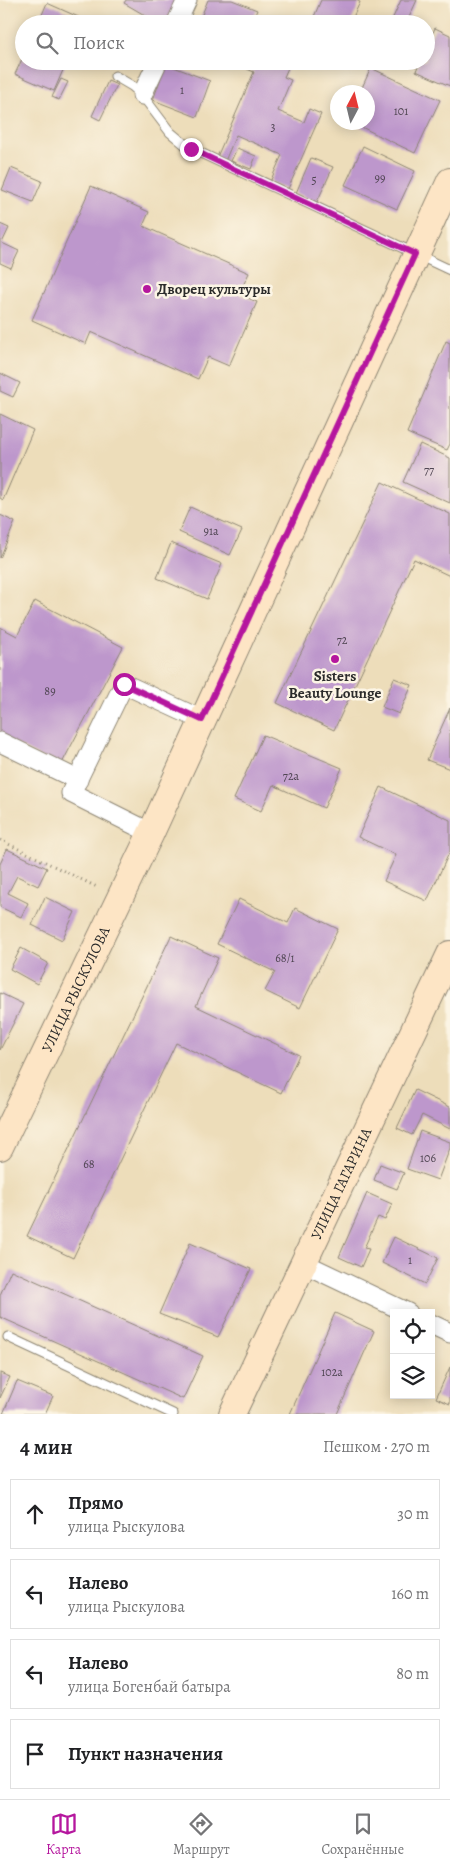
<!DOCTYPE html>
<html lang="ru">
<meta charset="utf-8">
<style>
:root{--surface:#fff;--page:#f2f2f2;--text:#202124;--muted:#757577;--line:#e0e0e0;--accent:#b5179e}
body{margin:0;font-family:Alegreya,serif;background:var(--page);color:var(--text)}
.controls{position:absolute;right:15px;bottom:15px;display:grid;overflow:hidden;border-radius:0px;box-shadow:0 2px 12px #0003}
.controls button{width:45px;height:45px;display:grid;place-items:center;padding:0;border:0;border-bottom:1px solid var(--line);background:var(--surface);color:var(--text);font:25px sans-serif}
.compass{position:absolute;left:330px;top:85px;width:45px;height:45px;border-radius:50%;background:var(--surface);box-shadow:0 2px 12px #0003;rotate:7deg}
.stop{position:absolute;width:15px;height:15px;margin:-11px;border:4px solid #b5179e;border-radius:50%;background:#fff}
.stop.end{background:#b5179e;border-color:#fff;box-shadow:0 1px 5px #0008}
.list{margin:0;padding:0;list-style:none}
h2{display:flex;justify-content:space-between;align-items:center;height:65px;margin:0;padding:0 20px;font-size:21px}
h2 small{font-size:16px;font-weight:400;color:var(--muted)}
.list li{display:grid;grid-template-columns:32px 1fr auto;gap:15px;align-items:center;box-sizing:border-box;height:70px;margin:0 10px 10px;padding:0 10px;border:1px solid var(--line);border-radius:0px}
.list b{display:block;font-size:19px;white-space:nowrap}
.list p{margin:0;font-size:16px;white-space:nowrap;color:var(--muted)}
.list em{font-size:16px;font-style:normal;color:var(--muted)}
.icon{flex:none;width:28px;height:28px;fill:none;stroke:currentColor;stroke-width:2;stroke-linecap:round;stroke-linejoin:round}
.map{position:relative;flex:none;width:450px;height:1414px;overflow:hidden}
.search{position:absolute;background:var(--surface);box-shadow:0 2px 12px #0003;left:15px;right:15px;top:15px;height:55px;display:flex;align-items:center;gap:12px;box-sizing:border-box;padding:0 18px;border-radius:28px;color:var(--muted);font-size:19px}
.sheet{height:385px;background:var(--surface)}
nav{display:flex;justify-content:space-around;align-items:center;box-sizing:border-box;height:70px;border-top:1px solid var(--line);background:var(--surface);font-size:14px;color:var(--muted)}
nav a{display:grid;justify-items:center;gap:2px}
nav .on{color:var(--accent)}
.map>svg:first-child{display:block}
.building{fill:#bd97cc}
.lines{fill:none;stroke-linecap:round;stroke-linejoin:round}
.service-casing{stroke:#8c8472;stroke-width:11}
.minor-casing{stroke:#8c8472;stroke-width:21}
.secondary-casing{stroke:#8c8472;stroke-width:28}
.path{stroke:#8c8472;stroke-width:3;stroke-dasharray:1 4;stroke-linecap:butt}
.service{stroke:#fff;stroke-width:9}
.minor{stroke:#fff;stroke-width:19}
.secondary{stroke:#fde5c5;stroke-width:26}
.route{stroke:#b5179e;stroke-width:6}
.poi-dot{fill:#b5179e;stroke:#fcf5e5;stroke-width:2}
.labels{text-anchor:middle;stroke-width:5;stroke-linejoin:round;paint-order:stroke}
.number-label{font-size:12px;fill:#504653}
.poi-label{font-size:15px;font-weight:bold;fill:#2b2b2b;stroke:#fcf5e5;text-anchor:start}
.street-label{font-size:15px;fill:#2b2b2b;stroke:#fcf5e5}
</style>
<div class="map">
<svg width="450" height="1414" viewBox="0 0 450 1414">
<rect width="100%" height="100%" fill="#fcf5e5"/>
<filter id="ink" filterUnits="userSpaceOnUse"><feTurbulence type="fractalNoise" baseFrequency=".02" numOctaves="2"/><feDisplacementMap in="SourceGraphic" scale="10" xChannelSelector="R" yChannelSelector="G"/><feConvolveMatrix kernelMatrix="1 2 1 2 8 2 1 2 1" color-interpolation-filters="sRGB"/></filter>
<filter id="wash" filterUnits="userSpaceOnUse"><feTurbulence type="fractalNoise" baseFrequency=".0096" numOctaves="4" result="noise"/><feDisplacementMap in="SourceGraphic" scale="20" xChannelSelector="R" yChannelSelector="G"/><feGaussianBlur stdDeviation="1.12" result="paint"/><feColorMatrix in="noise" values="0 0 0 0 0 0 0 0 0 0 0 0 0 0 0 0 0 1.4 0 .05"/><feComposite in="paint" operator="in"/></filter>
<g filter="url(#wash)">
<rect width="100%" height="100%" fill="#edddba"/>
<g id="blocks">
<!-- building -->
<g class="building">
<polygon points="126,0 179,0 165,24 160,24 124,3"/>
<polygon points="208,0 232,0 257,10 251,24 198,24"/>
<polygon points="321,0 356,0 360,2 350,24 323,24 313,19"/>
<polygon points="401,0 417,0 406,24 390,24"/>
<polygon points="47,3 85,20 84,24 38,24"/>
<polygon points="435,28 450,35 450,86 416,71 420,61 426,61 426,48"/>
<polygon points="24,55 24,61 67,61 54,91 15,74"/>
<polygon points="251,61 291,61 284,77 291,80 278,111 304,122 309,109 321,114 288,189 270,182 282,155 236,135 225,161 217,157 254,72 247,69"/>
<polygon points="166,64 210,81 197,117 153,100"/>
<polygon points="371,68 440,100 415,153 351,122 368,122 368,92 360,92"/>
<polygon points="61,79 68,82 59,100 52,97"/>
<polygon points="108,81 117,85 100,120 92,116"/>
<polygon points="363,146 415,171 397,209 345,185"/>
<polygon points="237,148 256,156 251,169 231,161"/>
<polygon points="311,158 333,167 317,202 296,193"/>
<polygon points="11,168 42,181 33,202 2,190"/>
<polygon points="91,186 149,212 143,226 249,273 239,294 257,302 229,366 208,357 198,379 91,332 86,344 32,320"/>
<polygon points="0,224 9,228 2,243 19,251 11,268 0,263"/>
<polygon points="446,341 450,343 450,444 447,450 407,433"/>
<polygon points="0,373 20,383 13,397 0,391"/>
<polygon points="0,414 33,430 3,500 0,498"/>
<polygon points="420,444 450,458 450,503 403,482"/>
<polygon points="382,482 450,514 450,576 414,559 334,730 277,703"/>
<polygon points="190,507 242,530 230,555 179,532"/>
<polygon points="0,515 15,522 0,558"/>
<polygon points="171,543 222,564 207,599 157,578"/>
<polygon points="35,601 123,647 60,767 0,736 0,627 17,636"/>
<polygon points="394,678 412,685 399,714 382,707"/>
<polygon points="450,708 450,769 427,760"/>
<polygon points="263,735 342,768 324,808 273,785 261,811 234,799"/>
<polygon points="381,787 450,820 450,851 427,901 384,881 396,855 358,837"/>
<polygon points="7,849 47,868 38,886 17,876 8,893 28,903 21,917 0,907 0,864"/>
<polygon points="45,897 75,912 62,940 32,925"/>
<polygon points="239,899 288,923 295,908 338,929 300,1008 265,991 275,972 217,944"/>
<polygon points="171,936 218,958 196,1006 299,1055 281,1093 176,1043 73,1258 27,1236"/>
<polygon points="21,948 48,963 37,984 10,969"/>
<polygon points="0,993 23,1004 0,1050"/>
<polygon points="415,1090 450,1107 450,1129 422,1115 412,1135 397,1128"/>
<polygon points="420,1131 450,1142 450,1148 438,1180 407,1169"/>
<polygon points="380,1164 404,1173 397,1189 374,1180"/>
<polygon points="367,1193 392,1204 385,1220 378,1217 364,1248 369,1249 361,1267 339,1257"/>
<polygon points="394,1237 438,1258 425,1284 382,1263"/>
<polygon points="190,1243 251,1269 218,1337 159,1314"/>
<polygon points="11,1270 203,1356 183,1399 0,1317 0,1295"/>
<polygon points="335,1313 374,1331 337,1414 290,1414"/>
<polygon points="450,1367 450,1404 436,1398"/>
<polygon points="0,1373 10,1377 0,1398"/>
<polygon points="17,1381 53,1396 45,1414 3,1414"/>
</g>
</g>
</g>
<g filter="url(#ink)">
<use href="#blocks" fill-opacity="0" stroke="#8c8472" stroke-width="1"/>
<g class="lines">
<defs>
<g id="service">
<polyline points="115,76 132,86 142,95 170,132 188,147 450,270"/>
<polyline points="8,1337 173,1414"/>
</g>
<g id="minor">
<polyline points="176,24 187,0"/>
<polyline points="142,95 158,61"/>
<polyline points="0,742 78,780"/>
<polyline points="151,833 71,793 124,684 202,720"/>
<polyline points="303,1263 408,1313"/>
<polyline points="431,1324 450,1333"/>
</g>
<g id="secondary">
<path id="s1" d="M 0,1147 L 151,833 L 450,181"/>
<path id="s2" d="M 232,1414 L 450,954"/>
</g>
</defs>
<!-- service casing -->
<use href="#service" class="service-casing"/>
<!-- minor casing -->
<use href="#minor" class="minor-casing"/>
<!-- secondary casing -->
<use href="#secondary" class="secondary-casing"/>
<!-- path -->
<polyline class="path" points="0,840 99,888"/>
<!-- service -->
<use href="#service" class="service"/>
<!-- minor -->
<use href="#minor" class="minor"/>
<!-- secondary -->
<use href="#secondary" class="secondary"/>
</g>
</g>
<g class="lines" filter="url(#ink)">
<!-- route -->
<polyline class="route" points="124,684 202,720 415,254 191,149"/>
</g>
<!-- markers -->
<g class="poi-dot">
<circle cx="147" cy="289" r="5"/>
<circle cx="335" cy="659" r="5"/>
</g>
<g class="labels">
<!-- number labels -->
<g class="number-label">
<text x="182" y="94">1</text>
<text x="401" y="115">101</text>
<text x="273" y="131">3</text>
<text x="380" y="182">99</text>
<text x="314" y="184">5</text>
<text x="429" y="474">77</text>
<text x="211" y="535">91а</text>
<text x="342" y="644">72</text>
<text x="50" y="695">89</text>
<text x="291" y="780">72а</text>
<text x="285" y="962">68/1</text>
<text x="428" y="1162">106</text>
<text x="89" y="1168">68</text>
<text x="410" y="1264">1</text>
<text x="332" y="1376">102а</text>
</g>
<!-- poi labels -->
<g class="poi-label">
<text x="157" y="294">Дворец культуры</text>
<text x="335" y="681" text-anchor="middle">Sisters<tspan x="335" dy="17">Beauty Lounge</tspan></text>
</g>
<!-- street labels -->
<g class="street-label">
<text dy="5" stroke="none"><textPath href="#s1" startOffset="175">УЛИЦА РЫСКУЛОВА</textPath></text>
<text dy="5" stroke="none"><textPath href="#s2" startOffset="255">УЛИЦА ГАГАРИНА</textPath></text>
</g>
</g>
</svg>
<div class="controls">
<button><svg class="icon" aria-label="locate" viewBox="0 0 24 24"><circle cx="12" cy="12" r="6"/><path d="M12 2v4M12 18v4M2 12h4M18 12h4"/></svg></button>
<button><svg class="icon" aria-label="layers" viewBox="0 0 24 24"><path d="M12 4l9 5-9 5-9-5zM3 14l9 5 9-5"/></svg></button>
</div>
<svg class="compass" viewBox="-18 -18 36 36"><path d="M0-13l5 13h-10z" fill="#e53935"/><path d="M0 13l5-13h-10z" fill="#757577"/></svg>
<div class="stop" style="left:124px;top:684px"></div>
<div class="stop end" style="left:191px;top:149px"></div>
<div class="search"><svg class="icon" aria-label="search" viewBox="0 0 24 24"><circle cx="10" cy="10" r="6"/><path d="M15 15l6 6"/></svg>Поиск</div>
</div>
<section class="sheet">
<h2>4 мин<small>Пешком · 270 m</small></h2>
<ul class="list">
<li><svg class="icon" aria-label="ahead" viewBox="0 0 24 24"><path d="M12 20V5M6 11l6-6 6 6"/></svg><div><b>Прямо</b><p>улица Рыскулова</p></div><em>30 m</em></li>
<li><svg class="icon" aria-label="left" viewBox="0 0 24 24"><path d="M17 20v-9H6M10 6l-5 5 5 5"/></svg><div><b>Налево</b><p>улица Рыскулова</p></div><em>160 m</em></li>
<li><svg class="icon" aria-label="left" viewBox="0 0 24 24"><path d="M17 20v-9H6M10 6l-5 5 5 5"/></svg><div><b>Налево</b><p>улица Богенбай батыра</p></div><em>80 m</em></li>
<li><svg class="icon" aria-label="arrive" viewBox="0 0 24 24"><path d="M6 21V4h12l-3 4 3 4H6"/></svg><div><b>Пункт назначения</b></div></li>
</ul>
</section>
<nav>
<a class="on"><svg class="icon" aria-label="map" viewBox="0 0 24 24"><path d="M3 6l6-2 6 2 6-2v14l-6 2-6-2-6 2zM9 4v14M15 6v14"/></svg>Карта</a>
<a><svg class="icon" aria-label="directions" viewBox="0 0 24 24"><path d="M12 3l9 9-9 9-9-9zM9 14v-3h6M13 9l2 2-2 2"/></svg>Маршрут</a>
<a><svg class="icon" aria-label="saved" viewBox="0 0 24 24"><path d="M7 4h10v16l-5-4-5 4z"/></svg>Сохранённые</a>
</nav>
